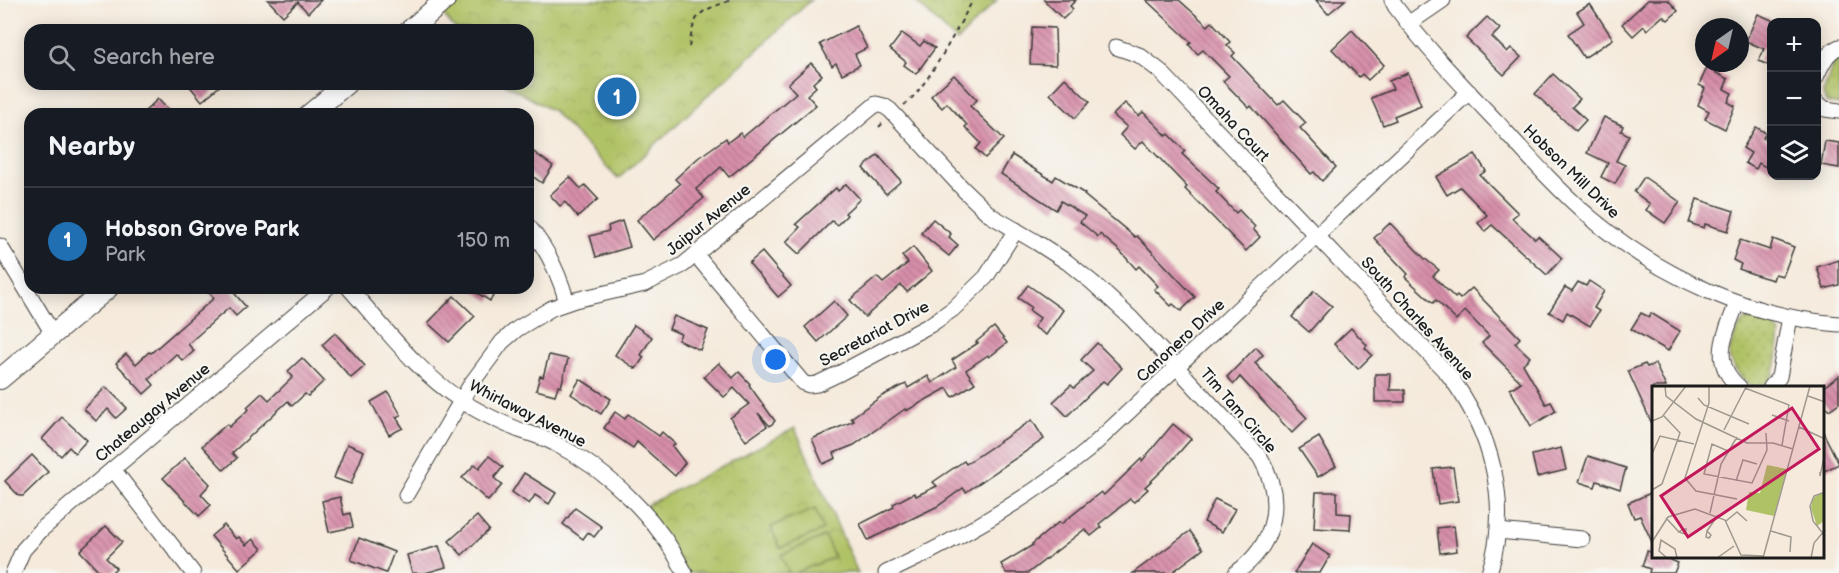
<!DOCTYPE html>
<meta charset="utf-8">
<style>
:root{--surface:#171b24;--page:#20242c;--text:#f1f3f6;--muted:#9ea1a6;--line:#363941;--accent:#1f6fb2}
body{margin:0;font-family:"Balsamiq Sans",sans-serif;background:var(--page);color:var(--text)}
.controls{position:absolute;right:18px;top:18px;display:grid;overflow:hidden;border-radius:12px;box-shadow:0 3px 15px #0003}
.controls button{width:54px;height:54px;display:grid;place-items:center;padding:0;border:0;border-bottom:2px solid var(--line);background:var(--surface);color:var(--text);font:30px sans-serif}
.compass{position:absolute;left:1695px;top:18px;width:54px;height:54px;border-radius:50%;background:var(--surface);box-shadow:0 3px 15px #0003;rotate:214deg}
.you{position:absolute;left:776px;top:360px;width:21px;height:21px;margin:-15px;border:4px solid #fff;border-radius:50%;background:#1a73e8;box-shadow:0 0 0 9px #1a73e833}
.badge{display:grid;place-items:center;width:39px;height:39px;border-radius:50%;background:var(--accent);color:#fff;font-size:20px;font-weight:700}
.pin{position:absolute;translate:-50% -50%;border:3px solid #fff;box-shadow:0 2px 6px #0006}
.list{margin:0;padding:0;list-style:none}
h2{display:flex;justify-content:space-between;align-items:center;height:78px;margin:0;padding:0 24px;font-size:26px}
h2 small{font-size:20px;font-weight:400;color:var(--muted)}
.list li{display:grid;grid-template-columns:39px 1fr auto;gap:18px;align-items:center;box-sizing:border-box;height:108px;padding:0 24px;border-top:2px solid var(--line)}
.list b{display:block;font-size:22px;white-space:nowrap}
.list p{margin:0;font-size:20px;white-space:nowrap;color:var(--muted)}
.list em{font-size:20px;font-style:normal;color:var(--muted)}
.icon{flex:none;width:33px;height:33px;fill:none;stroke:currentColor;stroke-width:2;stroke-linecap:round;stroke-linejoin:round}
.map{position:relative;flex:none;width:1839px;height:573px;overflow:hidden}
.search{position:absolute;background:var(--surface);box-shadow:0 3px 15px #0003;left:24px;top:24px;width:510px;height:66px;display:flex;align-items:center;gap:15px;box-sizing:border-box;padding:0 21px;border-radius:18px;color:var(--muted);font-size:22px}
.panel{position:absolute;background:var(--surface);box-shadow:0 3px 15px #0003;left:24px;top:108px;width:510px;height:186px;border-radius:18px}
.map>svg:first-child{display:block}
.grass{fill:url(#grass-dots);stroke:#666f41;stroke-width:1.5}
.park{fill:url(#park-crowns);stroke:#666f41;stroke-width:1.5}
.pitch{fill:#b0c266;stroke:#666f41;stroke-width:1.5}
.building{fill:url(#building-back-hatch)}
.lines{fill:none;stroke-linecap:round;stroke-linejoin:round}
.minor-casing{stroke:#3d3b39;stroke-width:17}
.tertiary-casing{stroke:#3d3b39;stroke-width:22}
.path{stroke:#3d3b39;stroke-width:2;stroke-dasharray:4.5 4.5;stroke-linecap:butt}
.minor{stroke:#fff;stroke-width:15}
.tertiary{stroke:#fff;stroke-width:20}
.labels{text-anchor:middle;stroke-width:4.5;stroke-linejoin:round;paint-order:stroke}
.street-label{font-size:16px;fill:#1c1c1c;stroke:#f6f6f2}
.inset-road{fill:none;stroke:#9e988f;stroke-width:1.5}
.view{fill:#c2185b;fill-opacity:0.15;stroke:#c2185b;stroke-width:3}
.inset-edge{fill:none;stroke:#1c1c1c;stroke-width:3}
</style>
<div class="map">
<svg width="1839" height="573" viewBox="0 0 1839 573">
<defs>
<pattern id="grass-dots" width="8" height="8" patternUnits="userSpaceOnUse" patternTransform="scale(1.5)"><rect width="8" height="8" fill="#b0c266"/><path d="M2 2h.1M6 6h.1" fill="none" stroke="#97a658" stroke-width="1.8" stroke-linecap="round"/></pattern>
<pattern id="park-crowns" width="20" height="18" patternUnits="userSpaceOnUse" patternTransform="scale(1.5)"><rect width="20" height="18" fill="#b0c266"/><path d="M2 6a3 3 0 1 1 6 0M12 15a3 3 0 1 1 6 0" fill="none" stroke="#97a658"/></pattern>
<pattern id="building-back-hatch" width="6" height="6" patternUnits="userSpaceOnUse" patternTransform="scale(1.5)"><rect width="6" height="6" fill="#d88faa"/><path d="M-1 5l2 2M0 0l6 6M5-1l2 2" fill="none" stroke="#ae748a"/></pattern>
</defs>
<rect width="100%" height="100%" fill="#f6f6f2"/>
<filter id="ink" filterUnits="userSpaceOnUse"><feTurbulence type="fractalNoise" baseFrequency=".0167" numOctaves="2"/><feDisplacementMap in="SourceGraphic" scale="12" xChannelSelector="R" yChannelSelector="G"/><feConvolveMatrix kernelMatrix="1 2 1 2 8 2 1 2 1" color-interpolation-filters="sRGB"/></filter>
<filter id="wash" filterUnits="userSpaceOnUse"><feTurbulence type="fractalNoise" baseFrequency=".008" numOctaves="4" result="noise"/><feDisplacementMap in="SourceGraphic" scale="24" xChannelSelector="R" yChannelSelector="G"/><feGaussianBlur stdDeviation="1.35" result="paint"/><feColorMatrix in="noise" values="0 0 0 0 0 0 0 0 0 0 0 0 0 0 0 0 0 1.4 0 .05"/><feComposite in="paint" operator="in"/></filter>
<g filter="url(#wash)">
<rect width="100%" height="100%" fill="#f5eadb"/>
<!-- grass -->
<g class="grass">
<polygon points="1839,59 1839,105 1826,102 1823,94 1833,63"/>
<path d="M 1756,319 L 1773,324 L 1780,334 C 1776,357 1780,387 1751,387 C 1745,383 1729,363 1729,355 C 1729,348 1737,329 1742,323 C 1746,319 1751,319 1756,319 Z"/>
</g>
<!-- park -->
<g class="park">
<polygon points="457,0 811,0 618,179 553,111 505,84 528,84 528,30 456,30 442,13"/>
<polygon points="914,0 997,0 957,41"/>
<polygon points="795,428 858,573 688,573 643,507"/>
</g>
<!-- pitch -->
<g class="pitch">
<polygon points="815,509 823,530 780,548 771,527"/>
<polygon points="825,536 834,557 795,573 789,573 781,555"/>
</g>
<g id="blocks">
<!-- building -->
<g class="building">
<polygon points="268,0 321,0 308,13 298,2 283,16"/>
<polygon points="1044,0 1076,0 1070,6 1073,9 1063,19"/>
<polygon points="1146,0 1179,0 1208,26 1212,22 1230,42 1227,45 1235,53 1232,56 1278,105 1284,100 1306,123 1300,128 1336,167 1322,181 1314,172 1311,174 1251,106 1249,108 1223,81 1229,76 1203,50 1198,54 1189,45 1191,42"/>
<polygon points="1316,0 1345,0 1328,14"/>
<polygon points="1648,0 1668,0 1678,11 1668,20 1663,16 1647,30 1644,26 1633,36 1622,24"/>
<polygon points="1590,4 1613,39 1584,58 1568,34 1584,23 1577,12"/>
<polygon points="1758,14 1772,20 1772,67 1759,61 1764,49 1746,41"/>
<polygon points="1487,17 1500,29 1492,37 1507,52 1511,48 1521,57 1504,75 1466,38"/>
<polygon points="856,26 867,48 855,54 860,65 842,74 836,63 832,66 820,44"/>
<polygon points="1032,27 1055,28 1056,65 1030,64"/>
<polygon points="1352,30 1384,65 1368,80 1362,74 1359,77 1332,49"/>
<polygon points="902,33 920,46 924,41 935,48 916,74 904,65 906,62 890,49"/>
<polygon points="811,63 822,75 813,83 816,87 807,95 816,105 729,177 721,167 696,189 704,198 653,240 637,220 680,184 675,179 698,158 726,138 728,142 740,133 743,137 796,93 788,84"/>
<polygon points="1707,68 1728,79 1724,89 1732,93 1728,102 1735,106 1725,129 1705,119 1709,111 1698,105 1705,88 1699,85"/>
<polygon points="1408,73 1421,105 1394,116 1396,120 1383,125 1371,98 1393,89 1389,81"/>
<polygon points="1553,74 1580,99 1572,107 1586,120 1576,131 1535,94"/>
<polygon points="954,75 977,100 970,106 1004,139 985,158 976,149 981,143 965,127 967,125 947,103 942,108 931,96"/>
<polygon points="1065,78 1090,102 1075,118 1050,94"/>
<polygon points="188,84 222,84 202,101"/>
<polygon points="158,99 172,114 142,114"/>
<polygon points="1125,103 1139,116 1143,112 1167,136 1169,134 1185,151 1182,154 1219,189 1216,192 1236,213 1239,210 1255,227 1253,229 1260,237 1246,251 1185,189 1187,187 1143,141 1135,149 1120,135 1127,127 1113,115"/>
<polygon points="1604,117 1623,126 1621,131 1629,135 1616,161 1625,165 1615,184 1601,177 1608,163 1587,153"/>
<polygon points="1756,127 1766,133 1763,138 1772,143 1772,171 1759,163 1756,169 1745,163 1751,153 1743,148"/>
<polygon points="1825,141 1839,143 1839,168 1821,165"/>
<polygon points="528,148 553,166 542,183 528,173"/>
<polygon points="1475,154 1486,171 1480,175 1518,213 1512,218 1535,239 1538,236 1562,258 1547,275 1492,225 1485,231 1478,223 1487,215 1460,187 1447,195 1436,177"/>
<polygon points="878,155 901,181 886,194 863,168"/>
<polygon points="1012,155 1053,181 1056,176 1085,194 1084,195 1135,237 1137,236 1195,297 1181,311 1173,304 1171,306 1154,289 1158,286 1139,266 1136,269 1120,251 1100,234 1098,237 1080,222 1085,216 1061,201 1056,210 1001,174"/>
<polygon points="570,177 581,189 585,185 598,199 578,217 565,202 560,206 550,195"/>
<polygon points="1644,177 1680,202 1665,223 1646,210 1650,204 1634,192"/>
<polygon points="846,184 860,199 845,213 847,215 837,225 832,221 799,254 786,242 800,227 796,224 836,188 838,191"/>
<polygon points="1697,199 1734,211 1728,231 1705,224 1704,228 1689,223"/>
<polygon points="933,219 951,234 949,237 958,245 949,256 921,233"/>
<polygon points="622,221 630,247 596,257 590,236 609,231 608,226"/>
<polygon points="1390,223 1424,258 1439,270 1433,276 1455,298 1457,296 1460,299 1472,288 1520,338 1515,343 1530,357 1523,364 1546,404 1551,402 1556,411 1531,426 1510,389 1521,382 1482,343 1489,336 1465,311 1456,320 1436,300 1433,303 1405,277 1408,274 1374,238"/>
<polygon points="1773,239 1794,247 1783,276 1775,274 1773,280 1759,276 1739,269 1741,264 1733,260 1740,240 1770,250"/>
<polygon points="913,247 932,271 907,292 901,285 865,317 850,300 877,277 883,283 908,263 902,256"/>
<polygon points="762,252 791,286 778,297 749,263"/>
<polygon points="1839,260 1839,285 1824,289 1817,267"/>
<polygon points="1589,281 1604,291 1594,308 1599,311 1590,326 1567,312 1563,320 1549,312 1565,287 1572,291 1578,282 1586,286"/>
<polygon points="1028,285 1063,310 1046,335 1034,327 1040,318 1029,310 1031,307 1018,298"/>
<polygon points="205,288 230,288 246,307 236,316 229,308 215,320 188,344 194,351 183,361 176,354 149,379 154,385 144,394 116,363 126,354 136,364 149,352 151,353 214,298"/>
<polygon points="469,288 498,288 490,301"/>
<polygon points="1314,291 1332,306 1309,332 1292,317"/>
<polygon points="454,296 475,316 449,342 428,323"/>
<polygon points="834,301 847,316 818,342 805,327"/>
<polygon points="1641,313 1649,317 1651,313 1680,331 1668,351 1631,329"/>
<polygon points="674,316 708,330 700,350 678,340 681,334 669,329"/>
<polygon points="634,325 652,337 641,355 644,357 636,369 615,355"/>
<polygon points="994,327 1007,343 989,357 988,355 966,370 975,383 953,397 947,388 906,411 905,409 854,445 834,453 836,458 823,464 812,439 854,421 851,418 882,396 906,384 908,388 928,376 932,383 956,367 952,360 978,343 976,342"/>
<polygon points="1351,328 1367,345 1365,348 1372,355 1358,369 1334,344"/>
<polygon points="335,333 365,366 351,378 322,345"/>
<polygon points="1097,343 1122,368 1107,384 1103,381 1067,416 1053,402 1071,385 1074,388 1093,371 1081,360"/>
<polygon points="1256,347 1263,355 1255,363 1307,418 1292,433 1240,377 1234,384 1227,377"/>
<polygon points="549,355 568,359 561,387 558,386 555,395 536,390 540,376 543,377"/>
<polygon points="302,358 324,381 308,396 305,394 292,406 288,401 232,453 237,458 224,470 202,446 227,424 229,427 249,409 247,407 262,393 269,400 293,377 288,371"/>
<polygon points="719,363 733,378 739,372 750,384 749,385 775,421 770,426 758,413 767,426 746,441 730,418 749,404 734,388 724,397 704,377"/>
<polygon points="1645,364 1647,367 1655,364 1666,387 1653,387 1653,426 1628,371"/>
<polygon points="1375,374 1391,374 1390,390 1405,390 1405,402 1375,402"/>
<polygon points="1839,376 1839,403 1829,410 1822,401 1822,388"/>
<polygon points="580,379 611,399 601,414 571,394"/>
<polygon points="106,387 127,408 116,418 108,409 96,421 84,409"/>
<polygon points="388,392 401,415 396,417 403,428 389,435 371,402"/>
<polygon points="615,412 625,419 628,414 659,436 662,432 675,444 672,446 685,463 675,476 637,442 633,448 604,428"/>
<polygon points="62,417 87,440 75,453 69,447 61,456 42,439"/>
<polygon points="1032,420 1044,439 966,492 963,488 938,506 868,540 860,524 894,507 893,504 914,493 916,496 937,486 933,482 964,461 966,464"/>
<polygon points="1173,424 1191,439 1168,465 1145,487 1148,489 1134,502 1130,499 1099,524 1102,527 1091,536 1085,529 1028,573 1006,573 1001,564 1033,545 1032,544 1059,522 1061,524 1101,492 1104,495 1141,459 1142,461"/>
<polygon points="1822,430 1839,464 1822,472"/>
<polygon points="1319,437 1336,466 1318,477 1299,449"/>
<polygon points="347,444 364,451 351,484 334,478"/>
<polygon points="1561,448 1566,470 1537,477 1532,455"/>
<polygon points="32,455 48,472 23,496 19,496 5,481"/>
<polygon points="489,456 503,467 494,478 502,485 488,501 462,478 475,464 479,468"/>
<polygon points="1588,456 1626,468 1620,489 1597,481 1595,487 1579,482"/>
<polygon points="185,458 210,484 201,494 211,505 199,516 163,478"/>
<polygon points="1453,467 1458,501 1438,504 1433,469"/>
<polygon points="524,473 556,493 549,504 535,495 529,504 512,492"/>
<polygon points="1316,492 1337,492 1337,513 1351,514 1350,530 1314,528"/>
<polygon points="1653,492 1653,544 1640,516 1634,518 1628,503"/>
<polygon points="340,497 344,515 350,513 353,527 329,532 322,501"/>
<polygon points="1215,499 1235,509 1222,532 1204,522"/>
<polygon points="575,508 602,527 594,537 588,532 583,539 563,524"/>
<polygon points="477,516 489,530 462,555 449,541"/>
<polygon points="224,525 236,539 239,537 246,545 253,539 262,549 239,569 211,536"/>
<polygon points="106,526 122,542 106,558 116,568 111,573 101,573 80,551"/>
<polygon points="1454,526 1457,551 1440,553 1437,528"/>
<polygon points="1190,531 1203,549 1171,573 1133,573"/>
<polygon points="359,538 394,552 386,573 351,560"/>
<polygon points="1312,544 1330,556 1320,573 1294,573"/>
<polygon points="439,546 446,567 425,573 412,573 407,555"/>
<polygon points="1647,551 1653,553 1653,556 1661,556 1678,563 1674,573 1649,573 1650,569 1642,566"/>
</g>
</g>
</g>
<g filter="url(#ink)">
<use href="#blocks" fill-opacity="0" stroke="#3d3b39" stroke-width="1.5"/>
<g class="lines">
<defs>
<g id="minor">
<path d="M 1392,0 L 1395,6 C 1426,48 1461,84 1497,122 C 1527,155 1558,190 1592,219 C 1661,277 1749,317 1839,324"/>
<polyline points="1408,24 1443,0"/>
<path d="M 1116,47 L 1139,55 L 1160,71 L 1448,374 C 1491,430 1512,504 1489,573"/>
<path d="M 1816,77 C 1822,64 1826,53 1839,47"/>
<polyline points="1816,102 1825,109 1839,111"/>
<path d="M 528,226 C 548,249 559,274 567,302"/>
<polyline points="0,246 53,334"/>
<polyline points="696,255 803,383 809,385 817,384 840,373 930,325 953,309 986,277 1016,230"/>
<path d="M 349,288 C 386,329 415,370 462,401 C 480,413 500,422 519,430 C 531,434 543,437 554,443 C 609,471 657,517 685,573"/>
<path d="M 1737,303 C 1726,333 1709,361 1739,387"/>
<polyline points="1771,387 1779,377 1790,317"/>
<polyline points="113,469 193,573"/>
<path d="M 406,495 L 471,384 L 502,342 L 517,329 L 552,308 L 575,300 L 645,284 L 683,265 L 876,104 L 884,106 L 890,110 L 964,190 L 990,215 L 1036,242 L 1067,262 L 1093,283 L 1131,318 L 1260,457 C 1285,500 1276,544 1236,573"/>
<polyline points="1498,531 1582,539"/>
<polyline points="13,573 23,550 42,529 327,288"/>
<path d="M 886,573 C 958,540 1025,501 1087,451 L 1469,92"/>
</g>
<g id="tertiary">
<polyline points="410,30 445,0"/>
<polyline points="310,114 346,84"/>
<polyline points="0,379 108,288"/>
</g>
</defs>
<!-- minor casing -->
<use href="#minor" class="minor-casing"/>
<!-- tertiary casing -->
<use href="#tertiary" class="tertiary-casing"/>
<!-- path -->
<g class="path">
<path d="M 689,47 C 695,10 698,13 731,0"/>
<path d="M 904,105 C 926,90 959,25 973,0"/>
<polyline points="879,127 884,122"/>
</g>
<!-- minor -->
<use href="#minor" class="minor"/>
<!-- tertiary -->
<use href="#tertiary" class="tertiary"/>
</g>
</g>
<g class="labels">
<!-- street labels -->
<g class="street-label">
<text transform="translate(1234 123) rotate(47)" y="6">Omaha Court</text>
<text transform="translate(1572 171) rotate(44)" y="6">Hobson Mill Drive</text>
<text transform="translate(708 219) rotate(-39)" y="6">Jaipur Avenue</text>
<text transform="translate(1418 318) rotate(48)" y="6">South Charles Avenue</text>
<text transform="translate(874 333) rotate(-28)" y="6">Secretariat Drive</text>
<text transform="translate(1180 340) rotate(-43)" y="6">Canonero Drive</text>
<text transform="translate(1239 410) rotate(49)" y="6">Tim Tam Circle</text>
<text transform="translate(152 412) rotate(-40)" y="6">Chateaugay Avenue</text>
<text transform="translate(528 413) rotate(27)" y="6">Whirlaway Avenue</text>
</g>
</g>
<!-- overview -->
<g transform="translate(1652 386)">
<rect width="172" height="172" fill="#f5eadb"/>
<path d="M 115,79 L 135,83 L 122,130 L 94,124 L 97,106 L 108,107 ZM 171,106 L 172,135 L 165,140 L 159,122 L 161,112 Z" fill="#b0c266"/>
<path class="inset-road" d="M 13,0 L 14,10 L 44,33 L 95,57 L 121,57 L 141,63M 57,0 L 57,17 L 33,92 L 44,105 L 85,113M 93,2 L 137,19 L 130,59M 156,10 L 173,16M 46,12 L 52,19 L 97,38M 120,29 L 137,35M 0,35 L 10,31 L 34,0M 147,41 L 173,53M 72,44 L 94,1M 76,65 L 60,58 L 52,88 L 100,97 L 115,64 L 114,47M 0,68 L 8,50 L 42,58M 168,86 L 168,90 L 173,67M 84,95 L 91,74 L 105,78M 0,104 L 10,98 L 28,47 L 11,29M 173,106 L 162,110 L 158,120 L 161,135 L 173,150M 58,127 L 69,78 L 85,51M 14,132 L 27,146M 74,135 L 85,126 L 95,135M 31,143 L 34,143 L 33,148 L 27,146 ZM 55,145 L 66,129M 55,145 L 59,149 L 57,152 L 54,151 ZM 119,145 L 139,151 L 138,166M 0,156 L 16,131 L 43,123 L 73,134 L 89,169 L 111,170M 15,172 L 7,165 L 9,154 L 23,163 L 25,172M 65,172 L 82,160M 111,172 L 158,0M 159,172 L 162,157 L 173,144"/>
<path class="view" d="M 140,22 L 167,63 L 36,151 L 9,110 Z"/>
<rect width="172" height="172" class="inset-edge"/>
</g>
</svg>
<div class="controls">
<button>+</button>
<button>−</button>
<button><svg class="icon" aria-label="layers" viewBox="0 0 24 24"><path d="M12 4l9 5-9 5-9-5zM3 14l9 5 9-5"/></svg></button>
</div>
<svg class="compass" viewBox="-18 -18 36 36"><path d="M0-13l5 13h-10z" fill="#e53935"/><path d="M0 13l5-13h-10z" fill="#9ea1a6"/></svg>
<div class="you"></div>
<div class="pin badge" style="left:617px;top:97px">1</div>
<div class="search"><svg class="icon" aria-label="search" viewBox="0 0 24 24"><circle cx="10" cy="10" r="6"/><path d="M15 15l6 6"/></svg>Search here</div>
<section class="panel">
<h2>Nearby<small></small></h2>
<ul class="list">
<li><span class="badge">1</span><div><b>Hobson Grove Park</b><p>Park</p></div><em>150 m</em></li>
</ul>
</section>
</div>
